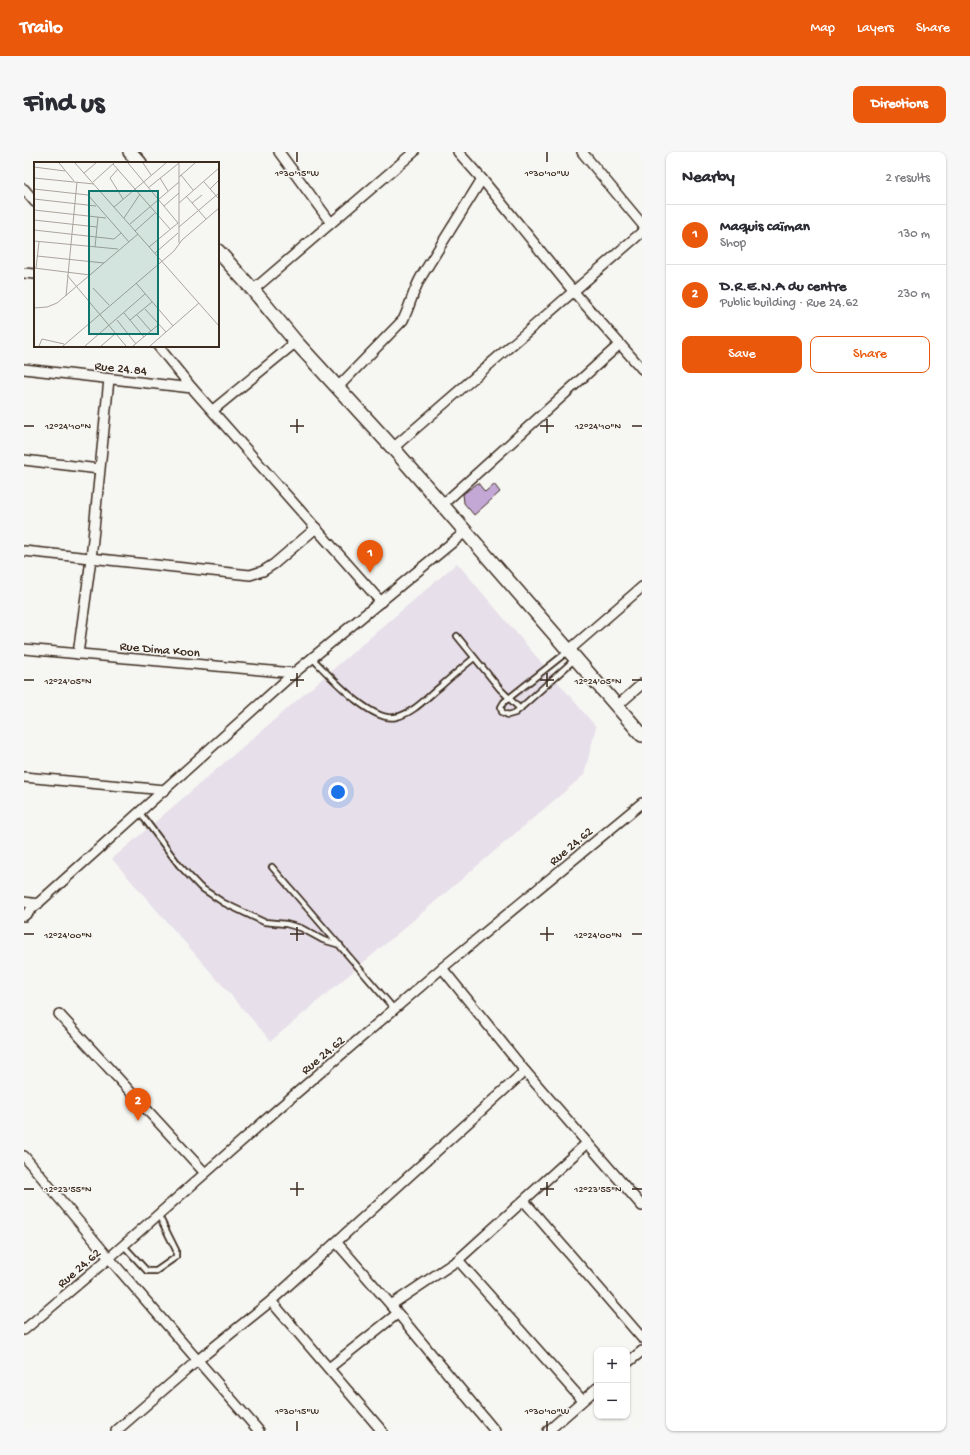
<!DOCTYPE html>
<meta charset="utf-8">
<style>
:root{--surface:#fff;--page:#f7f7f7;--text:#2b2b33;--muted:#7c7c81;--line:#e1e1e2;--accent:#ea580c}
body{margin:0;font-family:"Gochi Hand",sans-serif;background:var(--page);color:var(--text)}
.controls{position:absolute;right:12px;bottom:12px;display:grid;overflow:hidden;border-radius:8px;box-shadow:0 1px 3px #0004}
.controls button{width:36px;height:36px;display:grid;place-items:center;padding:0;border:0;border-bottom:1px solid var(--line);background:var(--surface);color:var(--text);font:20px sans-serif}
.you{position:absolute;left:314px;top:640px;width:14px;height:14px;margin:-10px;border:3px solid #fff;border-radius:50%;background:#1a73e8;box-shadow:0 0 0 6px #1a73e833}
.badge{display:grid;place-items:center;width:26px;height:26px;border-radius:50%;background:var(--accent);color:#fff;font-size:13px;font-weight:700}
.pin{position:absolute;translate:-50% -33px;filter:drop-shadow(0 1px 2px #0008)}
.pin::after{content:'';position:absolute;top:21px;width:14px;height:12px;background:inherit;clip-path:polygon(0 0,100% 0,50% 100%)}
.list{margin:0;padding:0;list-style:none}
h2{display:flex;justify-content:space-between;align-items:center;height:52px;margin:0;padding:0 16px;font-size:17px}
h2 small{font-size:13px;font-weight:400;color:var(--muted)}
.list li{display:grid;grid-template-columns:26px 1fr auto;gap:12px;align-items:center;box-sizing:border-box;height:60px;padding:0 16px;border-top:1px solid var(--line)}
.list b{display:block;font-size:15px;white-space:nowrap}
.list p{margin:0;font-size:13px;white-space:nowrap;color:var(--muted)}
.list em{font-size:13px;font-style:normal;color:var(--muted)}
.actions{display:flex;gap:8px;padding:12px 16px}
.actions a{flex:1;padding:9px 0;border:1px solid var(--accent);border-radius:8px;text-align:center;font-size:14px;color:var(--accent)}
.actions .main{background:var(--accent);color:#fff}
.map{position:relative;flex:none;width:618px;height:1279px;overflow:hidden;border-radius:8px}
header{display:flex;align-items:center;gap:24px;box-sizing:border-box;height:56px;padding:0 20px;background:var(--accent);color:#fff}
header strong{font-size:19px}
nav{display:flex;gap:22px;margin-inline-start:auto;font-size:14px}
.intro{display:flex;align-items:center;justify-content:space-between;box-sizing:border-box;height:96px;padding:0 24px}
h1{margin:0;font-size:28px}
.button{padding:10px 18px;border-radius:8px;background:var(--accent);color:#fff;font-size:14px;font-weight:700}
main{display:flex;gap:24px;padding:0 24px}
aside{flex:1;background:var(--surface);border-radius:8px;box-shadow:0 1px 3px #0004}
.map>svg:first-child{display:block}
.built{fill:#e7dfea}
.building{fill:#c3a8d6;stroke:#3b2a1e}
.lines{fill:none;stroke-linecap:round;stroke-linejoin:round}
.lane-casing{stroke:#3b2a1e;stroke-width:8}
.street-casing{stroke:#3b2a1e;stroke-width:12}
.secondary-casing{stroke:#3b2a1e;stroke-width:16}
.lane{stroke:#f6f6f2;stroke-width:4.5}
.street{stroke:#f6f6f2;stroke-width:9}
.secondary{stroke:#f6f6f2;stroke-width:13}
.ticks{fill:none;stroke:#3b2a1e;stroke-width:1.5}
.labels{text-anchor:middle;stroke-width:3;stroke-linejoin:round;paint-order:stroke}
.street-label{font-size:13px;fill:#3b2a1e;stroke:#f6f6f2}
.inset-road{fill:none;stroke:#aba49d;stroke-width:1}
.view{fill:#0f766e;fill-opacity:0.15;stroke:#0f766e;stroke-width:2}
.inset-edge{fill:none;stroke:#3b2a1e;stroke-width:2}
.ticks-label{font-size:10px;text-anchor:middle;fill:#3b2a1e;stroke:#f6f6f2;stroke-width:3;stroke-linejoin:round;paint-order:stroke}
</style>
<header>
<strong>Trailo</strong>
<nav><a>Map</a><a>Layers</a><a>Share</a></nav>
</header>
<div class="intro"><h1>Find us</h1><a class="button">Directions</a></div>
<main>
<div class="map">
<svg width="618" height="1279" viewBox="0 0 618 1279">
<rect width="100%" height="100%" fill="#f6f6f2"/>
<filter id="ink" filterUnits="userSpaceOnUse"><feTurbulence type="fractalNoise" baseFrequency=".025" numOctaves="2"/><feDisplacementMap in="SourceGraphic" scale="8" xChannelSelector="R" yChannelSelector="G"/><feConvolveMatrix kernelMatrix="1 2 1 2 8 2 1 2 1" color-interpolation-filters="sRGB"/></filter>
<g filter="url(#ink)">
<!-- built -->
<polygon class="built" points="433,411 572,575 560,623 247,889 88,707"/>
<!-- building -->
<polygon class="building" points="454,331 461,340 470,332 476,340 450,363 440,351 439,342"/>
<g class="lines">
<defs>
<g id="lane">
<polyline points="433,484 476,537 496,557"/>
<polyline points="543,500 480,550 477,555 478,560 484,563 491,561 550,508"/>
<path d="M 288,506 C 304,522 347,571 372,565 C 390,561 403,545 417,534 C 427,525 439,515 450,506"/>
<polyline points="116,661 155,713 176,735 200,751 240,770 262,772 277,776 299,788 316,793"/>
<polyline points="248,715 371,858"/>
<polyline points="99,1093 123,1119 132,1119 152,1105 152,1098 134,1062"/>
</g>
<g id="street">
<polyline points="255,0 307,71"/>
<polyline points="434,0 458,27 549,139 618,217"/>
<polyline points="558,0 618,72"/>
<polyline points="0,37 11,50"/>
<polyline points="0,121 11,122"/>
<polyline points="229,138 390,0"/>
<polyline points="134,194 168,236 357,450"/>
<polyline points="0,217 168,236"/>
<path d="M 314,235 L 379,168 C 386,154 389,139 397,125 L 458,27"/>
<polyline points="189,258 272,190"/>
<polyline points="369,296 618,80"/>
<polyline points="0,308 75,317"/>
<polyline points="418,353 596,192"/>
<polyline points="0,399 226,423 239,419 250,412 292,376"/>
<polyline points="0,497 270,521"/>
<polyline points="544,499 618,435"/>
<polyline points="54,502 67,407 85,227"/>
<polyline points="593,554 618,532"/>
<polyline points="0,625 141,638"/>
<polyline points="0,750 14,752"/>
<polyline points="0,764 270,521 441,380"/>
<polyline points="418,816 501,919 618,1054"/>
<polyline points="35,862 181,1021"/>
<polyline points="0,1004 85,1106 235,1279"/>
<polyline points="500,1049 618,1186"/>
<polyline points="313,1091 367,1153 471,1279"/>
<polyline points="434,1108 558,1248"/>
<polyline points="247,1149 358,1279"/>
<polyline points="367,1153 434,1108 563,991"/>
<polyline points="0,1178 85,1106 255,956 418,816 618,651"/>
<polyline points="603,1211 618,1199"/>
<polyline points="305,1216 373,1162"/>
<polyline points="92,1279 174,1208 247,1149 501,919"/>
<polyline points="524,1279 573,1236"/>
</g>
<g id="secondary">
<polyline points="106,0 116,11"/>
<polyline points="194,99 229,138 272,190 369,296 618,583"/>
</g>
</defs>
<!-- lane casing -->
<use href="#lane" class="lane-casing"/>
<!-- street casing -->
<use href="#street" class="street-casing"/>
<!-- secondary casing -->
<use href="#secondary" class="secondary-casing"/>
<!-- lane -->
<use href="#lane" class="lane"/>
<!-- street -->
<use href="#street" class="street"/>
<!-- secondary -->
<use href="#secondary" class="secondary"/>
</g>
</g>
<!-- ticks -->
<path class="ticks" d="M 273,0 L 273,10M 523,0 L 523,10M 273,267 L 273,281M 523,267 L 523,281M 0,274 L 10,274M 266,274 L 280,274M 516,274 L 530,274M 608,274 L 618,274M 273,521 L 273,535M 523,521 L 523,535M 0,528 L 10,528M 266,528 L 280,528M 516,528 L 530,528M 608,528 L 618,528M 273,775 L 273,789M 523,775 L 523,789M 0,782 L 10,782M 266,782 L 280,782M 516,782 L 530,782M 608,782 L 618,782M 273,1030 L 273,1044M 523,1030 L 523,1044M 0,1037 L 10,1037M 266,1037 L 280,1037M 516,1037 L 530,1037M 608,1037 L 618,1037M 273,1269 L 273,1279M 523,1269 L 523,1279"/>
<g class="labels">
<!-- street labels -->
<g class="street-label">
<text transform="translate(97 215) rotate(6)" y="5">Rue 24.84</text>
<text transform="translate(136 496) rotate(5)" y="5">Rue Dima Koon</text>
<text transform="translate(546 693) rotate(-40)" y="5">Rue 24.62</text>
<text transform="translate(298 902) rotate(-40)" y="5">Rue 24.62</text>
<text transform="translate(54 1115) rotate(-41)" y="5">Rue 24.62</text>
</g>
</g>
<!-- overview -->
<g transform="translate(10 10)">
<rect width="185" height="185" fill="#f6f6f2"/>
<path class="inset-road" d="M 25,1 L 40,19M 41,1 L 185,164M 94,1 L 144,61M 109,1 L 117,13M 79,2 L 136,67M 0,5 L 31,9M 84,7 L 76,16 L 89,37M 50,11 L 62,1M 147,13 L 159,28M 145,15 L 161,1M 0,16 L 60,22M 126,16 L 134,29M 59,20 L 80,1M 170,20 L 185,37M 114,26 L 145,1M 0,27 L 54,33 L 95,80M 176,27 L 185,18M 152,34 L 172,57M 0,37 L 62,44M 145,41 L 185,6M 158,41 L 168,33M 130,44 L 145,31M 80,45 L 132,1M 0,48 L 72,56M 90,56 L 106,32M 0,58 L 63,65M 96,62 L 145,20M 145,65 L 185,31M 0,68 L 80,77 L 87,71M 101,69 L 121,51M 0,79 L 84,87M 145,81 L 145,1M 61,85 L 64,55M 115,85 L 144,61M 121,91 L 144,71M 3,94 L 70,101M 0,106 L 56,113M 2,106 L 5,80M 33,113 L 92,184M 102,121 L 139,164M 59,126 L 75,143M 32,134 L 43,20M 0,146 L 13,145 L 23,141 L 104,72M 111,147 L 132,170M 90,151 L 110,175M 103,153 L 117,169M 83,158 L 102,182M 96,158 L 118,140M 5,184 L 8,177 L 30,182M 29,184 L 140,89 L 148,78 L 185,46M 51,184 L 111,132M 67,184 L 81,172M 99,184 L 124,163M 116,184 L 165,141"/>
<path class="view" d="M 55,29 L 124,29 L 124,172 L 55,172 Z"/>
<rect width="185" height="185" class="inset-edge"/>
</g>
<g class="ticks-label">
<text x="273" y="24">1°30'15"W</text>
<text x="523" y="24">1°30'10"W</text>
<text x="44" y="277">12°24'10"N</text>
<text x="574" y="277">12°24'10"N</text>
<text x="44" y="532">12°24'05"N</text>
<text x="574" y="532">12°24'05"N</text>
<text x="44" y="786">12°24'00"N</text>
<text x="574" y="786">12°24'00"N</text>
<text x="44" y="1040">12°23'55"N</text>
<text x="574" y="1040">12°23'55"N</text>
<text x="273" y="1262">1°30'15"W</text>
<text x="523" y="1262">1°30'10"W</text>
</g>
</svg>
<div class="controls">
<button>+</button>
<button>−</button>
</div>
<div class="you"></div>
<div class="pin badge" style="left:346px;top:421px">1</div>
<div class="pin badge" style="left:114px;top:969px">2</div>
</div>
<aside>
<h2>Nearby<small>2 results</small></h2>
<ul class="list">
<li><span class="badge">1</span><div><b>Maquis caïman</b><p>Shop</p></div><em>130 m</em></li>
<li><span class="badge">2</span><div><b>D.R.E.N.A du centre</b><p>Public building · Rue 24.62</p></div><em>230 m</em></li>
</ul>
<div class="actions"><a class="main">Save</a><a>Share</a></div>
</aside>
</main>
